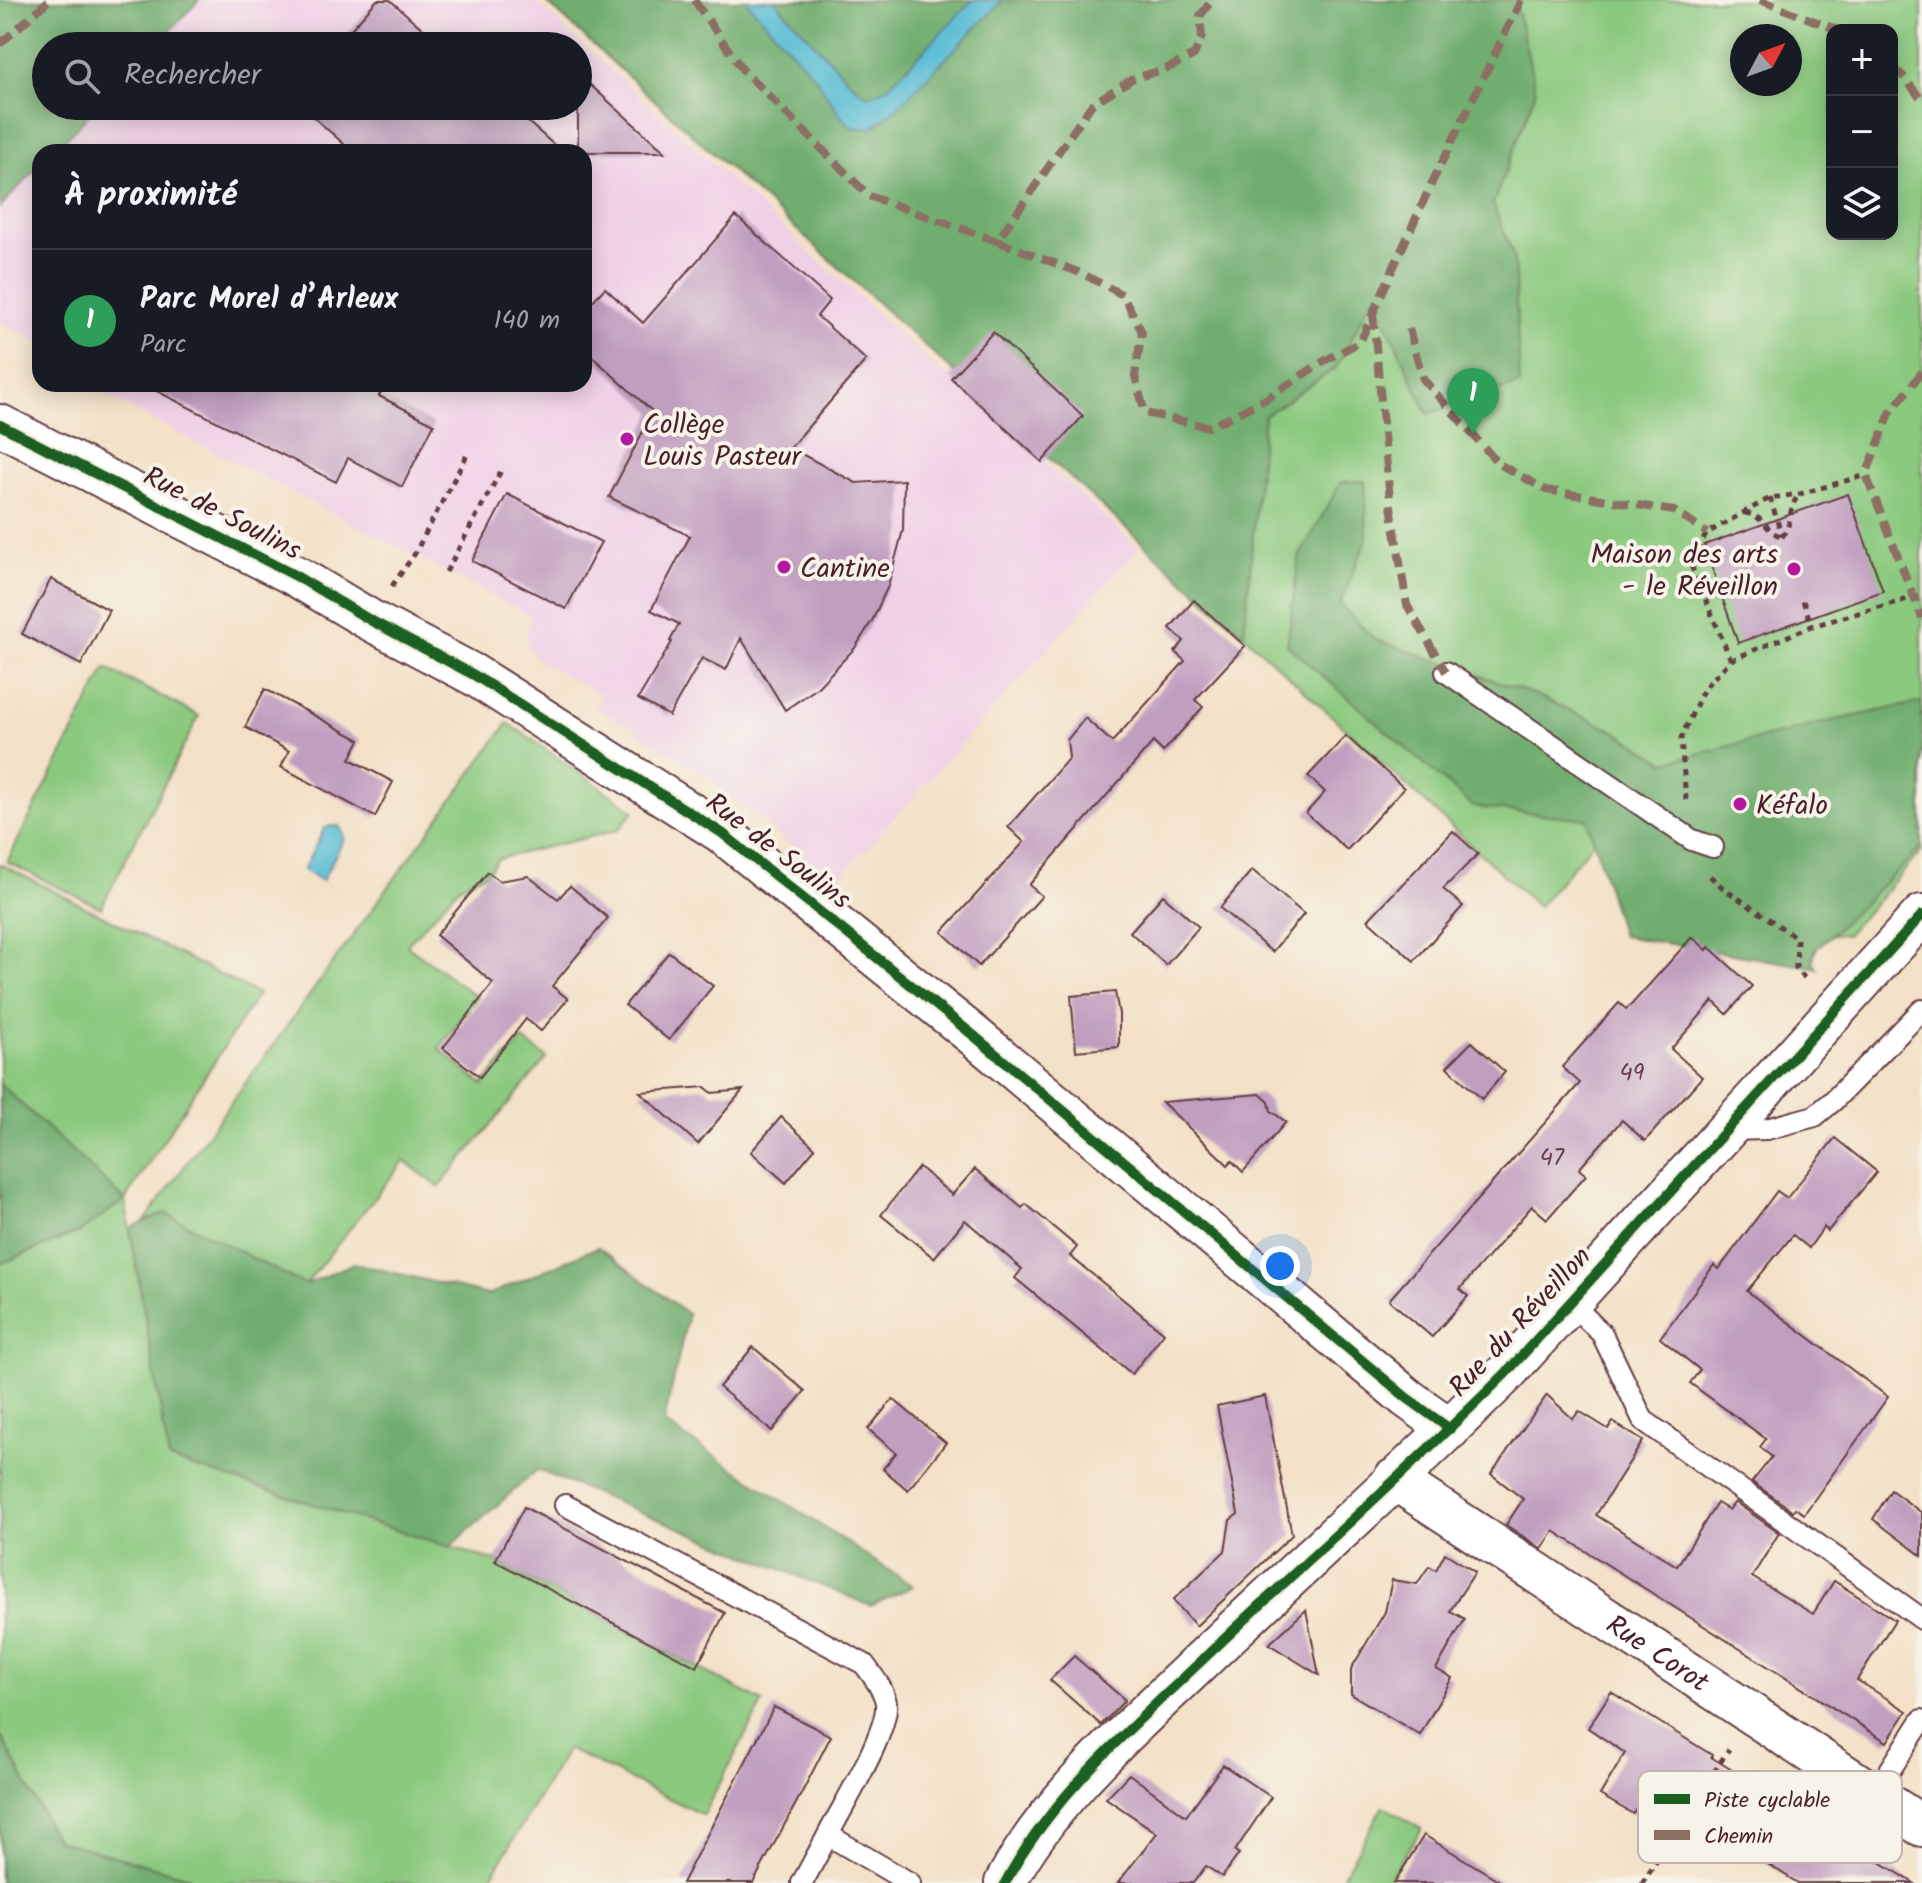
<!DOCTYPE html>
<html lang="fr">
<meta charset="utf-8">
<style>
:root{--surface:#171b24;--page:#242831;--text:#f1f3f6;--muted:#9ea1a6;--line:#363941;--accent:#d690ce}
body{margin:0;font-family:Kalam,sans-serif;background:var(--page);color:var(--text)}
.controls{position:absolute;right:24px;top:24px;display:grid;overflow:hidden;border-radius:16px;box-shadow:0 4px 20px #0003}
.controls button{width:72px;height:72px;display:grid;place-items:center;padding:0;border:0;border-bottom:2px solid var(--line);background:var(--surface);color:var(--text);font:40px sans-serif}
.compass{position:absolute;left:1730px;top:24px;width:72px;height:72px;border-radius:50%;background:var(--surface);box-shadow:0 4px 20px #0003;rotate:49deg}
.you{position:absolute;left:1280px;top:1266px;width:28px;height:28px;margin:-20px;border:6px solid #fff;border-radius:50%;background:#1a73e8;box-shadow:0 0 0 12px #1a73e833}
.badge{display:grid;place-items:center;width:52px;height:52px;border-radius:50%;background:var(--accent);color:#fff;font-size:26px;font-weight:700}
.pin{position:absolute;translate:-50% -66px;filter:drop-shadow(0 2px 4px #0008)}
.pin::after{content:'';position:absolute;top:42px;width:28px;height:24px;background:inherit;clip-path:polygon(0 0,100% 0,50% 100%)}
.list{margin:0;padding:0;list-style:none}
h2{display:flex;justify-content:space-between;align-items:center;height:104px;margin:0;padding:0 32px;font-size:34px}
h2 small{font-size:26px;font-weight:400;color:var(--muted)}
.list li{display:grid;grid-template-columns:52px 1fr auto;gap:24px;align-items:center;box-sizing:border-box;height:144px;padding:0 32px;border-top:2px solid var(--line)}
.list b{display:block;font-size:30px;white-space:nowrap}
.list p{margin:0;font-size:26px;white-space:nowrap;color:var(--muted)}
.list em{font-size:26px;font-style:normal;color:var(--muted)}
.icon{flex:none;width:44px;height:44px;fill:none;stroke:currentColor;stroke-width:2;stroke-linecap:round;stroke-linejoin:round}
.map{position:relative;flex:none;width:1922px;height:1883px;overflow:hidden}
.search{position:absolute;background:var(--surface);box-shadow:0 4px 20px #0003;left:32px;top:32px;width:560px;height:88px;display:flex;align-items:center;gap:20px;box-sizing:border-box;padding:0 28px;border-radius:44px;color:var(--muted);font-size:30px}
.panel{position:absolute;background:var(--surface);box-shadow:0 4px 20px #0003;left:32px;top:144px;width:560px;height:248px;border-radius:24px}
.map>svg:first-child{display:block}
.built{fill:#efd0e7}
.green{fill:#8bc97f;stroke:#6a7455;stroke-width:2;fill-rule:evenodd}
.forest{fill:#70ad6e;stroke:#5d664c;stroke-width:2}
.water{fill:#56bcd4;stroke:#506e80;stroke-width:2}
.building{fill:#bf9ebf}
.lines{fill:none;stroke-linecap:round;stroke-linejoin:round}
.lane-casing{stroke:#633c42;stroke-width:24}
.street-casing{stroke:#633c42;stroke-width:44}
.path{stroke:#633c42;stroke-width:5;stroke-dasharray:6 6;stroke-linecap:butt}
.lane{stroke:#fff;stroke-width:20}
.street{stroke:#fff;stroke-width:40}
.quiet{stroke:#8d6e63;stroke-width:8;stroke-dasharray:16 8;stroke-linecap:butt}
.cycleway-casing{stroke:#f7f3e8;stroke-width:15}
.cycleway{stroke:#1b5e20;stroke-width:10}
.poi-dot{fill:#b5179e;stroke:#f7f3e8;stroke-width:3}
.labels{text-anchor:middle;stroke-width:8;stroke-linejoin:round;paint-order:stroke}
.number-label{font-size:24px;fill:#673f50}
.poi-label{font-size:28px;fill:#4a1f2b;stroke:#f7f3e8;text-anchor:start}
.street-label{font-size:28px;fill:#4a1f2b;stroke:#f7f3e8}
.key{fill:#f7f3e8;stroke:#c3b3af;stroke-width:2}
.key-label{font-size:22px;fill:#4a1f2b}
</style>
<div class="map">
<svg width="1922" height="1883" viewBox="0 0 1922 1883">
<rect width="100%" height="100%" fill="#f7f3e8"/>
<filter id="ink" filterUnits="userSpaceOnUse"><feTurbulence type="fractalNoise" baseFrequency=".0125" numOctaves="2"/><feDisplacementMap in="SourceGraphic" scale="16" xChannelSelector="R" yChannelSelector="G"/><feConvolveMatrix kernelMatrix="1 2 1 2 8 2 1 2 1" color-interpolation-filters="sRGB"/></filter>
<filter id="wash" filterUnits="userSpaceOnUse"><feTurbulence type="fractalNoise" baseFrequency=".006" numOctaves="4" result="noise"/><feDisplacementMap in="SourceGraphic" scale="32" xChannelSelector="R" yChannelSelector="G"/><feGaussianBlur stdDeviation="1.8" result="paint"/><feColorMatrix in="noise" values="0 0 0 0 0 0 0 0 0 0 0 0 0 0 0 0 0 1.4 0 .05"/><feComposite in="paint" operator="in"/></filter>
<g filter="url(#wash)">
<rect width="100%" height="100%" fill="#f3e1c7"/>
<!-- built -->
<polygon class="built" points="194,0 534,0 947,377 993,331 1085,417 1044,462 1139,548 836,882 697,769 636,732 637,730 625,722 623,724 595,707 601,694 540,661 528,649 526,634 531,616 96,390 90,384 584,384 584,152 40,152 40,342 0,321 0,189 85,106 578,106 578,46 146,46"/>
<!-- green -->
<g class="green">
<path d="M 544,0 L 1922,0 L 1922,851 L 1846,935 C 1829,931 1814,945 1813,961 L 1817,968 L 1598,837 L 1538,907 L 1244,635 ZM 1832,30 L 1892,30 L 1892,234 L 1832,234 ZM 1742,36 L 1790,36 L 1790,84 L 1742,84 Z"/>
<polygon points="106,668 199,716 101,908 7,862"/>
<polygon points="508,723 634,811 618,830 497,859 488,872 460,886 407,945 477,997 439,1049 483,1085 522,1039 547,1058 439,1187 404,1161 305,1285 165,1213 144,1222"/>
<polygon points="0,864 258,994 125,1200 169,1459 495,1561 763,1702 703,1815 567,1749 488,1883 197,1883 189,1877 56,1840 0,1734 0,1264 81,1231 0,1137"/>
<polygon points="1383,1806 1422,1829 1386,1883 1339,1883"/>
</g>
<!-- forest -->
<g class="forest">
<polygon points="0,0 199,0 155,46 46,46 46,106 97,106 53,152 40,152 40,165 0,207"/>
<polygon points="544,0 1515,0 1536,91 1493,204 1514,257 1520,384 1428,414 1374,296 1336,368 1264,416 1244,635"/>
<polygon points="1365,481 1367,538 1340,604 1374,639 1536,695 1615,731 1665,762 1831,721 1922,702 1922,847 1815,950 1813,961 1817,968 1622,936 1587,819 1474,807 1287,645 1299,557 1341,482"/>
<polygon points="0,1084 125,1200 81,1231 0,1264"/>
<polygon points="165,1213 305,1285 354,1263 488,1295 598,1247 688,1314 664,1423 913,1586 871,1606 537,1470 450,1547 169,1459 130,1228"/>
<polygon points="0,1734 56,1840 189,1877 197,1883 0,1883"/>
</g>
<!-- water -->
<g class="water">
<polygon points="745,0 774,0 854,86 869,96 888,87 973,0 1003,0 893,112 872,128 853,128 840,115 816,78"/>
<polygon points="331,826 339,826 343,832 344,839 322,881 303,870 324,829"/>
</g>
<g id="blocks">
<!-- building -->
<g class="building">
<polygon points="377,0 390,0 442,46 336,46"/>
<polygon points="578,74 665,152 578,152"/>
<polygon points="301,106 510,106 562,152 353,152"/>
<polygon points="736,216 830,300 817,316 866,360 790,448 856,483 904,480 903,530 888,586 873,619 855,648 817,688 785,710 741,638 726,670 702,658 669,716 638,699 672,642 670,641 679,624 651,610 690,536 609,497 653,412 584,349 584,310 605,288 643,323"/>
<polygon points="993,332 1083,416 1042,462 951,378"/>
<polygon points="143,384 385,384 379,396 434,424 402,487 348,458 336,482"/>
<polygon points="507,494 601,542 566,609 472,561"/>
<polygon points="1848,494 1883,591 1738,643 1704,545"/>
<polygon points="51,579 109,610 81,665 22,634"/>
<polygon points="1194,600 1245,646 1195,700 1203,707 1163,752 1153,742 1029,885 1042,896 979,966 942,932 1024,842 1008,827 1069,758 1067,740 1085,718 1112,742 1185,661 1175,652 1184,641 1170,628"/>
<polygon points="265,689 360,740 350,759 393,782 375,817 281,767 289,751 245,727"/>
<polygon points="1346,736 1404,788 1347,850 1306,813 1325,792 1308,776"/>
<polygon points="1453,831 1478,854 1443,889 1463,906 1414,961 1368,920"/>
<polygon points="1252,870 1304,914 1272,952 1220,908"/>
<polygon points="488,872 499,881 528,876 558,899 570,886 608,918 552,986 568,999 541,1031 526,1019 480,1077 443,1048 493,983 436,935"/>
<polygon points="1163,895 1199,927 1166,965 1130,932"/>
<polygon points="1692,937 1707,950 1709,947 1752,986 1727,1014 1713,1001 1671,1049 1702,1077 1645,1141 1622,1120 1579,1169 1586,1175 1547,1219 1532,1206 1460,1289 1468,1296 1432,1337 1389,1300 1580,1083 1562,1067 1619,1003 1626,1009 1632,1004"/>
<polygon points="669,952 713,986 669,1040 625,1005"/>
<polygon points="1115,992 1119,1014 1119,1047 1076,1051 1071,996"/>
<polygon points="1472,1042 1505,1072 1482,1099 1447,1067"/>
<polygon points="705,1087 712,1093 743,1090 698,1144 640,1092"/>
<polygon points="1260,1094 1269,1102 1271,1111 1286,1122 1243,1172 1232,1161 1228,1165 1162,1102"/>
<polygon points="781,1117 815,1148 786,1183 751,1152"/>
<polygon points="1835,1138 1877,1172 1828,1231 1824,1227 1809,1248 1793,1235 1747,1291 1888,1397 1804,1514 1795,1508 1793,1511 1752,1482 1772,1457 1760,1447 1766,1439 1690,1383 1700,1370 1660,1338 1714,1265 1719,1269 1777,1191 1787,1198"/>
<polygon points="919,1167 952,1195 975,1169 1022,1208 1026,1204 1077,1247 1070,1256 1164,1333 1132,1374 1015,1278 1022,1269 965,1220 934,1258 881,1215"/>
<polygon points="753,1347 805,1391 772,1431 719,1387"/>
<polygon points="1547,1395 1573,1419 1579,1411 1608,1429 1613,1422 1643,1441 1596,1515 1677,1566 1717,1503 1729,1510 1735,1502 1779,1533 1752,1577 1813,1614 1834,1581 1895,1620 1857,1680 1907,1711 1887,1742 1554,1531 1542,1549 1506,1525 1523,1499 1491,1474"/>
<polygon points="1265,1396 1292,1535 1196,1626 1173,1600 1225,1551 1230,1520 1238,1514 1217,1406"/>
<polygon points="893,1399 946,1443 908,1490 883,1469 896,1453 868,1429"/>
<polygon points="1891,1490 1922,1513 1922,1556 1873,1519"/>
<polygon points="524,1507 725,1613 697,1667 495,1561"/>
<polygon points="1445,1553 1475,1572 1450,1611 1465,1619 1436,1669 1452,1678 1420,1735 1351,1694 1351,1669 1385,1612 1392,1580 1417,1584 1429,1566 1436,1570"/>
<polygon points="1306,1610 1319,1675 1269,1644"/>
<polygon points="1074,1656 1125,1700 1101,1725 1050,1680"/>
<polygon points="1611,1692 1712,1755 1711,1757 1914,1883 1798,1883 1648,1790 1633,1814 1600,1795 1625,1753 1588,1728"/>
<polygon points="774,1707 831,1736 800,1796 753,1883 682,1883"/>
<polygon points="1223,1765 1271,1797 1235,1851 1239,1854 1222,1877 1206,1866 1193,1883 1118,1883 1157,1833 1106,1798 1129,1774 1186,1816"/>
<polygon points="1424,1835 1503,1883 1394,1883"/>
</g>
</g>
</g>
<g filter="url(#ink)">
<use href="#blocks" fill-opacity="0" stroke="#633c42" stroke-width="2"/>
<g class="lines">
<defs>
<g id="lane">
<polyline points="1446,672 1692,840 1713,847"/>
<polyline points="1729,1130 1767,1129 1815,1116 1833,1101 1922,1010"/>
<polyline points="1570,1302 1602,1334 1643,1420 1922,1619"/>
<path d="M 565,1505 L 864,1664 C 872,1675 884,1689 886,1703 C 889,1731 842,1807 828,1835 L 910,1883"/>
<polyline points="1874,1795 1922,1720"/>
<polyline points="802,1883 828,1835"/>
</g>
<g id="street">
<polyline points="0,425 296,576 370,620 474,675 722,833 973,1035 1407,1398 1450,1429"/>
<path id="s1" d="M 1394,1479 L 1922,1826"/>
<path d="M 1005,1883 C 1051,1797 1127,1732 1197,1665 C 1299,1567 1406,1473 1506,1373 L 1922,915"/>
</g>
</defs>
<!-- lane casing -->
<use href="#lane" class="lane-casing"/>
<!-- street casing -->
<use href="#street" class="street-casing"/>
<!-- path -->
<g class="path">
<polyline points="1770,498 1782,536"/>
<path d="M 1745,513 C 1765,516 1764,530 1782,537"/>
<path d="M 1782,537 C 1795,519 1786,510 1799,495"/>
<polyline points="446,572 502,469"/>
<polyline points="392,586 414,555 468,453"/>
<polyline points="1803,601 1812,626"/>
<polyline points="1731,660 1690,563 1707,533 1770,498 1800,494 1866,475"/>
<polyline points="1686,800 1681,738 1704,688 1731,660 1812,626 1922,595"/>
<polyline points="1710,876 1723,888 1797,938 1796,968 1807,981"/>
<polyline points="1642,1883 1729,1749"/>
</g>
<!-- lane -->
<use href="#lane" class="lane"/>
<!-- street -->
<use href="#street" class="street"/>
<!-- quiet -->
<g class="quiet">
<polyline points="694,0 742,69 869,196 997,241 1092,104 1132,79 1166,69 1194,55 1202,37 1200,16 1212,0"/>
<polyline points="1760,0 1838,30"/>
<polyline points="0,44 49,0"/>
<polyline points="1892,68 1902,75 1922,100"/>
<polyline points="997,241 1083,274 1123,295 1142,332 1135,376 1145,413 1209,427 1266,399 1324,361 1360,342 1429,189 1521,0"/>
<polyline points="1373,313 1390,500 1407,605 1446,672"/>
<polyline points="1409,329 1423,379 1499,464 1546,490 1674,511 1707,533"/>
<polyline points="1922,372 1890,413 1866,475 1922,618"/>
</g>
<defs>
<g id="cycleway">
<polyline points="0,425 296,576 370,620 474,675 722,833 973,1035 1407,1398 1450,1429"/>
<path d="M 1005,1883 C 1051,1797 1127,1732 1197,1665 C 1299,1567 1406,1473 1506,1373 L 1922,915"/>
</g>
</defs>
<!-- cycleway casing -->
<use href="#cycleway" class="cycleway-casing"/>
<!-- cycleway -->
<use href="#cycleway" class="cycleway"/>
</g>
</g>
<!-- markers -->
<g class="poi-dot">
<circle cx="627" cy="439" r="8"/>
<circle cx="784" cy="567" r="8"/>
<circle cx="1794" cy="569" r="8"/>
<circle cx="1740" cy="804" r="8"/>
</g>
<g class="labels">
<!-- number labels -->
<g class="number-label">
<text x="1632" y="1080">49</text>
<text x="1552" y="1165">47</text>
</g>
<!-- poi labels -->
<g class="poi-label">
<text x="643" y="433">Collège<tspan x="643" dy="32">Louis Pasteur</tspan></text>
<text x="1778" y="563" text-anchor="end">Maison des arts<tspan x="1778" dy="32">- le Réveillon</tspan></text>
<text x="800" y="577">Cantine</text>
<text x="1756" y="814">Kéfalo</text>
</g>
<!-- street labels -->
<g class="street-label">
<text transform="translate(223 512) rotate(27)" y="10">Rue de Soulins</text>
<text transform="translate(779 850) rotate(37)" y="10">Rue de Soulins</text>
<text transform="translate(1519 1321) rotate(-47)" y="10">Rue du Réveillon</text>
<text dy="10" stroke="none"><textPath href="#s1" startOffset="316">Rue Corot</textPath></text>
</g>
</g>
<!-- legend -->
<rect x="1638" y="1771" width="264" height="92" rx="12" class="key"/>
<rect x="1654" y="1794" width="36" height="10" fill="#1b5e20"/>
<rect x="1654" y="1830" width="36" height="10" fill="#8d6e63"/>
<g class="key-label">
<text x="1704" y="1807">Piste cyclable</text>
<text x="1704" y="1843">Chemin</text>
</g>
</svg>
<div class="controls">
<button>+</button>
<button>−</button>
<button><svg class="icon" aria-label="layers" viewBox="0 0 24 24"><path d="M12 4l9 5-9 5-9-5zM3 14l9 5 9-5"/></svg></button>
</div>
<svg class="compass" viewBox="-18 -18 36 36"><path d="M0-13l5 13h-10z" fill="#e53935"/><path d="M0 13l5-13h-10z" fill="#9ea1a6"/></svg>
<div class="you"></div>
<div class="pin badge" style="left:1473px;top:434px;background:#2e9e5b">1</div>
<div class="search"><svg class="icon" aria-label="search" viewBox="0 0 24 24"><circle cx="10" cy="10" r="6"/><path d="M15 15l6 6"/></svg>Rechercher</div>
<section class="panel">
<h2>À proximité<small></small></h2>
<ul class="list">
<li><span class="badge" style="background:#2e9e5b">1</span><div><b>Parc Morel d’Arleux</b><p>Parc</p></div><em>140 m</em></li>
</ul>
</section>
</div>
